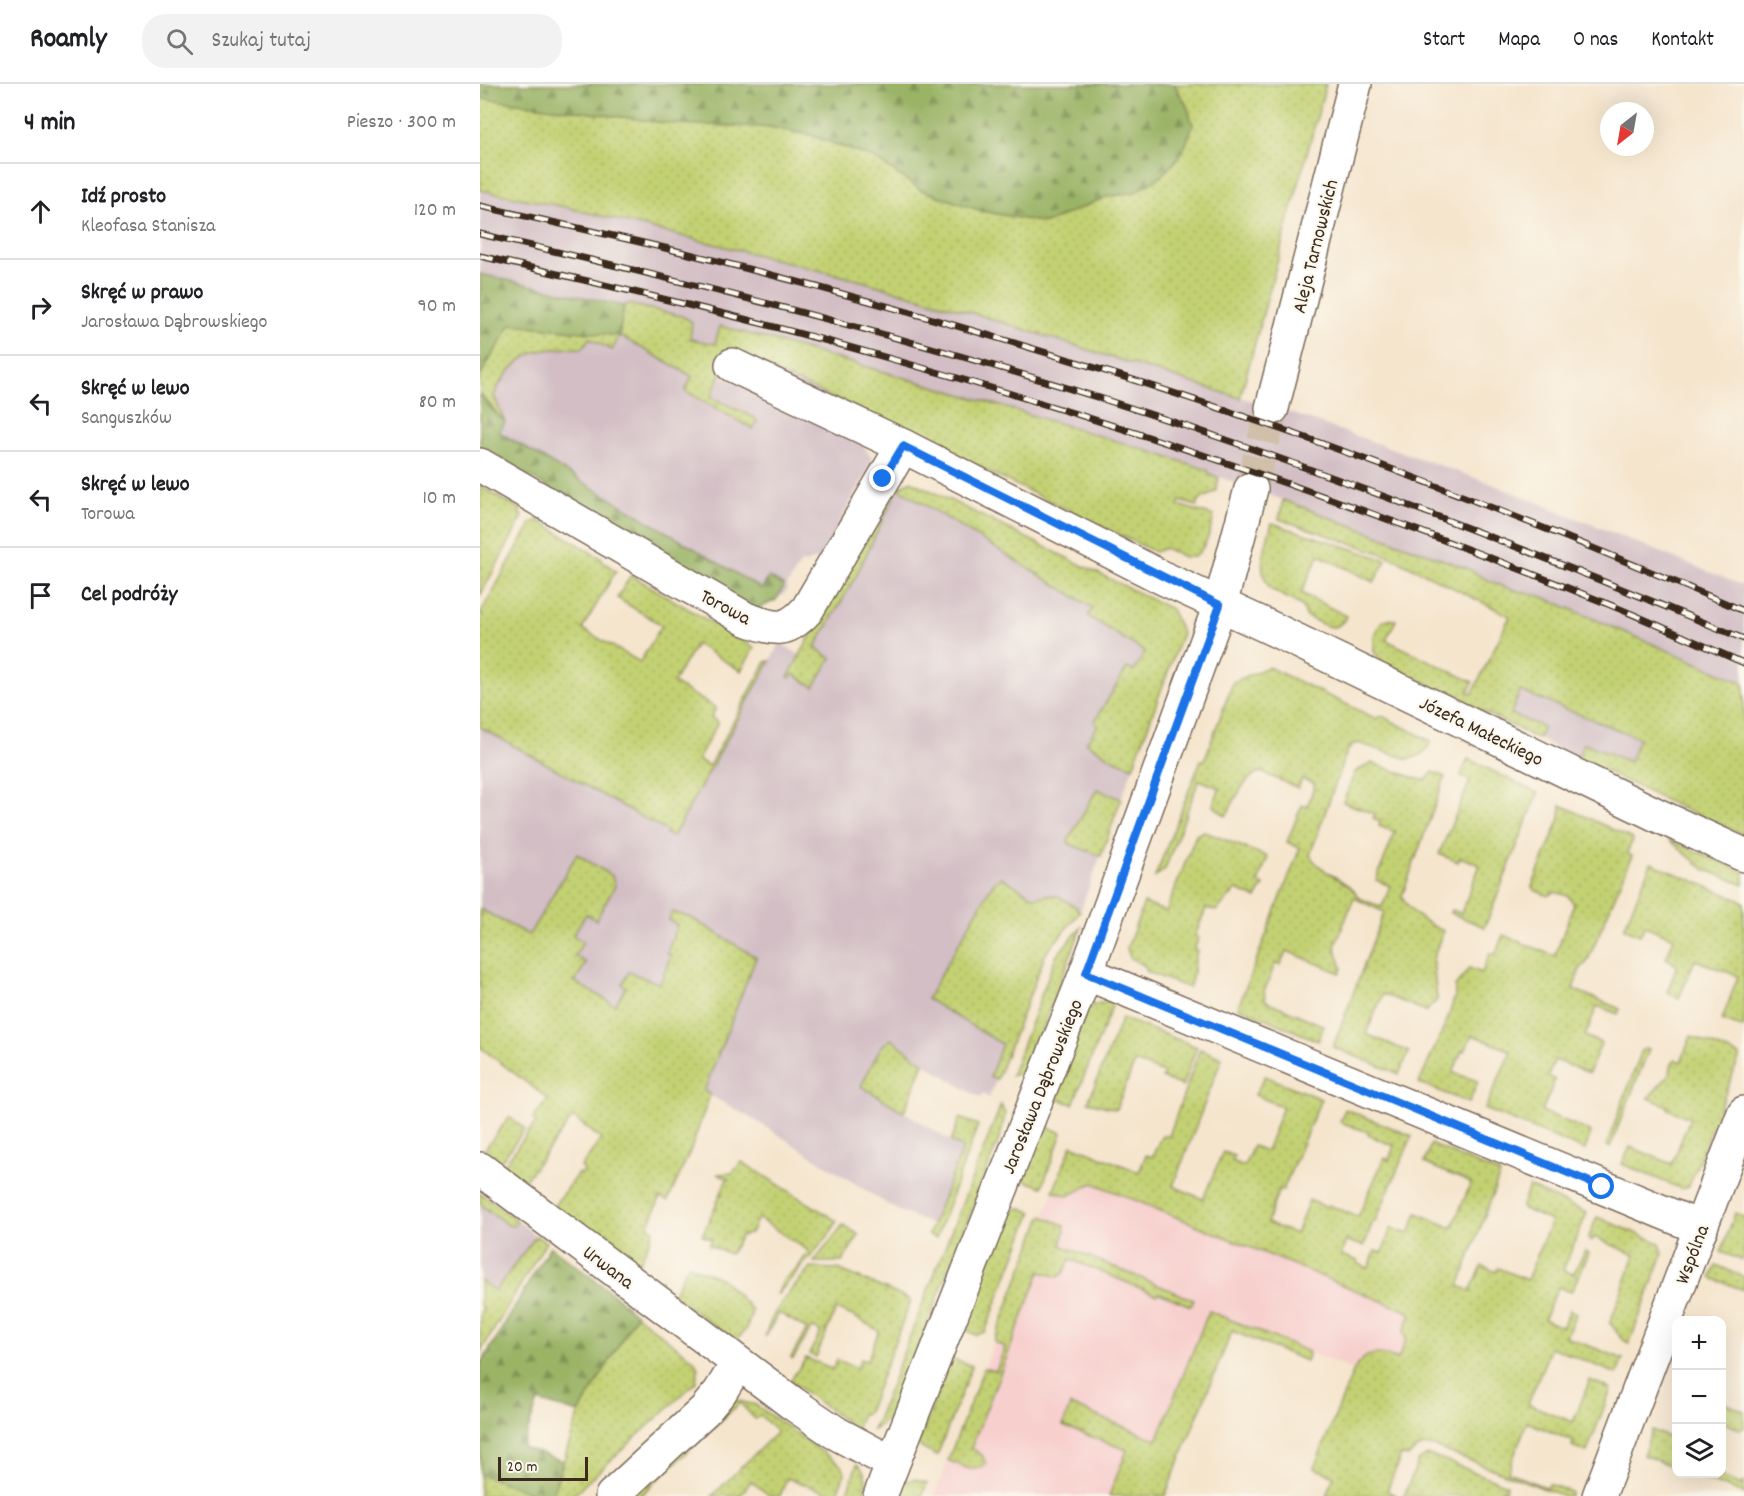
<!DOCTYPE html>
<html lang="pl">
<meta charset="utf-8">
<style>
:root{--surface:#fff;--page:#f2f2f2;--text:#202124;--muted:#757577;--line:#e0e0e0}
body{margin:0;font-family:Dekko,sans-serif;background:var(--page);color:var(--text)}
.controls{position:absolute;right:18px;bottom:18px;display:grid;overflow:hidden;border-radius:12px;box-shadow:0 6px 24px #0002}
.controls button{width:54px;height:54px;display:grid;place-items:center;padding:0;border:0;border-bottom:2px solid var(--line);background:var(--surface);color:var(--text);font:30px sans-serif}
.compass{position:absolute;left:1120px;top:18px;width:54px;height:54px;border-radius:50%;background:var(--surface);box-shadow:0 6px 24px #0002;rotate:211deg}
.scale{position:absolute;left:18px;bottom:15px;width:90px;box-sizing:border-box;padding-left:6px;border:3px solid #3b2a1e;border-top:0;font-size:16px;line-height:21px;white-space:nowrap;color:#3b2a1e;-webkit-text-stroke:4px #fbf7ec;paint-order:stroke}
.stop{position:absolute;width:18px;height:18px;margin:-14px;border:4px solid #1a73e8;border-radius:50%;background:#fff}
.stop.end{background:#1a73e8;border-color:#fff;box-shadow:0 2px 6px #0008}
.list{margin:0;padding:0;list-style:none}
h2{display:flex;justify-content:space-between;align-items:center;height:78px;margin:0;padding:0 24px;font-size:26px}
h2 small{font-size:20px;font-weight:400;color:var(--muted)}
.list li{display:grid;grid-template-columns:39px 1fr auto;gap:18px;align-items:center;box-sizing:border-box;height:96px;padding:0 24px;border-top:2px solid var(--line)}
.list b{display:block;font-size:22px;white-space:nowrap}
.list p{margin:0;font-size:20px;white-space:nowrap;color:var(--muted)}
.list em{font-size:20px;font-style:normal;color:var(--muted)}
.icon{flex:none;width:33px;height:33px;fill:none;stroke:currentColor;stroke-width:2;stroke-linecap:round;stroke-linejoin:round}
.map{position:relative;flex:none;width:1264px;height:1412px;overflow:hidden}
header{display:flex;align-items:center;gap:36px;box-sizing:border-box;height:84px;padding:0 30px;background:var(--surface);border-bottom:2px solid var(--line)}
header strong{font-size:28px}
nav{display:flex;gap:33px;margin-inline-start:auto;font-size:21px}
.search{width:420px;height:54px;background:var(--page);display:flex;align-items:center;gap:15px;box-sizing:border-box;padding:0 21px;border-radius:24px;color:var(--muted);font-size:22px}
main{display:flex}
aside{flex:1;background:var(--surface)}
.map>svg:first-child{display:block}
.built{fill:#f7d0ce}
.industrial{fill:#d2bec4}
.green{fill:url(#green-dots);stroke:#7f7e48;stroke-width:1.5}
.forest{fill:url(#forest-firs);stroke:#6a6e42;stroke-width:1.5}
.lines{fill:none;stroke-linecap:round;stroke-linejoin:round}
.minor-tunnel{stroke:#d0c0aa;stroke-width:33;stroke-dasharray:33 16;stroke-linecap:butt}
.minor-casing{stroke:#7c6b5b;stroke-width:36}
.minor{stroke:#fff;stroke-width:33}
.rail-casing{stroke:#3b2a1e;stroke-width:7}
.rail{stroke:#fbf7ec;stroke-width:4.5;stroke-dasharray:14;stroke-linecap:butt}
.route{stroke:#1a73e8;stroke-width:8}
.labels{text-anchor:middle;stroke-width:4.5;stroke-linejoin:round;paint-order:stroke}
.street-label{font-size:20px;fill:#3b2a1e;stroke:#fbf7ec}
</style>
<header>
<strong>Roamly</strong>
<div class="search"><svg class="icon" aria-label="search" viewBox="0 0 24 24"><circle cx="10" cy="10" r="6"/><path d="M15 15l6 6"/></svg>Szukaj tutaj</div>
<nav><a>Start</a><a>Mapa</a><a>O nas</a><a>Kontakt</a></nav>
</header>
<main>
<aside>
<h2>4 min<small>Pieszo · 300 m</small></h2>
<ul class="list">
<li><svg class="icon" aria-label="ahead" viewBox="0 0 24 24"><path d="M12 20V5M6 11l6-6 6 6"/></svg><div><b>Idź prosto</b><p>Kleofasa Stanisza</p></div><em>120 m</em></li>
<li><svg class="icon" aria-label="right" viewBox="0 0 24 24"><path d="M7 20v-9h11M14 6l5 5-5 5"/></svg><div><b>Skręć w prawo</b><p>Jarosława Dąbrowskiego</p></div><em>90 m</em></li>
<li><svg class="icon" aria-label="left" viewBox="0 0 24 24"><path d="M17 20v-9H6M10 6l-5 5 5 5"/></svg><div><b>Skręć w lewo</b><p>Sanguszków</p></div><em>80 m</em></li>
<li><svg class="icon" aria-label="left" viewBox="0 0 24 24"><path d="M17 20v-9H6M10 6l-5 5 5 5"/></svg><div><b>Skręć w lewo</b><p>Torowa</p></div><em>10 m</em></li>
<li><svg class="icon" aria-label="arrive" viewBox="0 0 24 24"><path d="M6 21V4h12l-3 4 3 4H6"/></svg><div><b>Cel podróży</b></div></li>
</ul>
</aside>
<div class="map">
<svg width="1264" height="1412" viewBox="0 0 1264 1412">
<defs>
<pattern id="green-dots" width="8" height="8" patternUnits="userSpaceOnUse" patternTransform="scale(1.5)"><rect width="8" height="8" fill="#c3d173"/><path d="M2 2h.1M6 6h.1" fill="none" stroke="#a8b463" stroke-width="1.8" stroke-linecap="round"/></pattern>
<pattern id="forest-firs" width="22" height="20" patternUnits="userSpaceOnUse" patternTransform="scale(1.5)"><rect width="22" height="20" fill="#9ab365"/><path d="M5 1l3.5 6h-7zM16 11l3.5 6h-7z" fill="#7f9253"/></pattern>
</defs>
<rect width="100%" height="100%" fill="#fbf7ec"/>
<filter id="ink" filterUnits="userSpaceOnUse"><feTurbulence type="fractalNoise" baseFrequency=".0167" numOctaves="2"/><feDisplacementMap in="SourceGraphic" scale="12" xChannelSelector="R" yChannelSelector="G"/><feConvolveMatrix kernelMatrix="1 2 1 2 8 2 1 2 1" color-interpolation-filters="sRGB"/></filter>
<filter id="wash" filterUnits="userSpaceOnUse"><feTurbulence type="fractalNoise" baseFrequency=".008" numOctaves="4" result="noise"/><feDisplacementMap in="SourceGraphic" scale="24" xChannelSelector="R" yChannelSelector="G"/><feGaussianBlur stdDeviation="1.35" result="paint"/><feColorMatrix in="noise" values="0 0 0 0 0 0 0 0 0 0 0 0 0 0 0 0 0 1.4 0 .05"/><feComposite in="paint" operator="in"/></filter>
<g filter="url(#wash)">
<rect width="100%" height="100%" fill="#f5e5cd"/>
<!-- built -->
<polygon class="built" points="592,1061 971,1218 934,1311 734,1229 662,1412 454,1412"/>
<!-- industrial -->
<g class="industrial">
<polygon points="0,106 85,123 378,196 483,226 811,329 1007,398 1264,502 1264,599 1060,512 1031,507 1010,498 991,486 798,414 728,389 239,291 380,356 393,376 341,474 320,480 307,502 306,508 296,516 274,527 0,363 0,292 52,202 0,190"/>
<polygon points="431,397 691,525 702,549 600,828 566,869 509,1014 503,1010 501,1014 490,1008 444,979 411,955 401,963 381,1002 483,1064 452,1141 415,1125 283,1041 224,1008 276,873 160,965 0,853 0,643 187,747 193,753 300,559 320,571 413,402 418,404"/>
<polygon points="1040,606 1160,655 1150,678 1104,659 1098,674 1058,655 1063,643 1031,630"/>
<polygon points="0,1120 32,1143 37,1139 37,1136 56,1152 15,1207 0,1196"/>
</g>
<!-- green -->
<g class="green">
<polygon points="694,0 846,0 760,314 483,226 378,196 85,123 0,106 0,14 194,40 289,43 330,51 394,74 441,106 502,127 566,139 626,113 655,108 707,22"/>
<path d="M 148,220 L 202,232 L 212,238 L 210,255 L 235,260 L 240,242 C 404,287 567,334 728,386 L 728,389 L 739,394 L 736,407 L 720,416 L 717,422 L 700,417 L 698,421 L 734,432 C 730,448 727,463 714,473 L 704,473 L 685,464 L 675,468 L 383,327 L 250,268 L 231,313 L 275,334 L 277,338 L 273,345 L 205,307 L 212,292 L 140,252 L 132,266 L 109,254 L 103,264 C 88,264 70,264 56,268 C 38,274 20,295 14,312 L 25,338 L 0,310 L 0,292 L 30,240 L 139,252 L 144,222 Z"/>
<polygon points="431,397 691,525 702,549 653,683 635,676 606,659 618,641 614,638 647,584 654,587 665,568 608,532 613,524 418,404 376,492 335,564 351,574 334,603 313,590 310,594 308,593 413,402 418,404"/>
<polygon points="0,402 41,426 39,430 43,432 0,512"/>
<path d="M 803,416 L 991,486 C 1013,501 1034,507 1060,512 L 1264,599 L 1264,751 L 1205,726 L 1098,674 L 1104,659 L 1150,678 L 1159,654 L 1040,607 L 1031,630 L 1063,643 L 1058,655 L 903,578 L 894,568 L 894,552 L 901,538 L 908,535 L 916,536 L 906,556 L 993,598 L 988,608 L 992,610 L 1030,532 L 909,472 L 799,435 Z"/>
<polygon points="58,436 122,475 122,477 136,487 102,545 160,578 182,541 137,514 151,491 274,564 261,587 216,560 193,599 236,624 231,634 238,638 218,676 229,682 286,578 290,577 193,753 186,750 187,747 0,643 0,538 3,533 0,530 52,438"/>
<path d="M 792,439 L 906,476 L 894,498 L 839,471 L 821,509 L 867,532 C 855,552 843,540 826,532 L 822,522 L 792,506 C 774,487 786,461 792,439 Z"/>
<path d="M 788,583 L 897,635 L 900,631 L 951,657 C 946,668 940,674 927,675 L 878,659 L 872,661 L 867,667 L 830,771 C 841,791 868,794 879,814 L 902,823 L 910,802 L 896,796 L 915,748 L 899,742 L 900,737 L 893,734 L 895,730 L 863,718 L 875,688 L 892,679 L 938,695 L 946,696 L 953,688 L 965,693 L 922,812 C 929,829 946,839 963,847 L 953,875 L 957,916 L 946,927 L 903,910 L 886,950 L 929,968 L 919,990 L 853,963 L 904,828 L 874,814 L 855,862 L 862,884 L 860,889 L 807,867 L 800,881 L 795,880 L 784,908 L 786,917 L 844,942 L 838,957 L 758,923 L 820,764 L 807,758 L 822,721 L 827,723 L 835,700 L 822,695 L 818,704 L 781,688 C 766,689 753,720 746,732 L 733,721 L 740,704 L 719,696 L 685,785 L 675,793 L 721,676 L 724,677 L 753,598 Z"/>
<polygon points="988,675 1058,709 1005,843 970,829 971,826 981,829 1000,781 980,773 978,778 959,770 990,697 982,693 981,690"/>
<polygon points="617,705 641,715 621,772 589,760 588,757"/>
<polygon points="1081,721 1153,755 1147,769 1152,772 1107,878 1100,885 1093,905 1140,925 1138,930 1117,922 1105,952 1121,959 1109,989 1075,976 1068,992 1075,996 1062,1027 1111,1048 1105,1066 1005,1025 1031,967 992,951 985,967 982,966 973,989 998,997 989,1019 939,999 968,934 975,912 975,903 989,884 1002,889 1010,869 1015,871 1023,851 1075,872 1094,820 1088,812 1075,808 1068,812 1054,806 1052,803 1080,734"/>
<path d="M 723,747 L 788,773 L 778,798 L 784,801 L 776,814 L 756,806 L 736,827 L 726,824 L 715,852 L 719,854 L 714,865 L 717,867 C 713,880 714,891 709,904 L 667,888 L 664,881 L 650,874 L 647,864 L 664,819 L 686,828 L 716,751 Z"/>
<polygon points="1188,755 1264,788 1264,801 1224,785"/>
<polygon points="97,770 132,792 135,802 116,836 106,830 93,851 103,858 95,872 106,879 95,898 135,921 146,903 142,900 149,888 180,900 191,871 187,869 197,841 189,836 192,828 210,833 276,873 224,1007 230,1011 211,1065 188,1117 180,1114 168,1143 174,1146 157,1185 73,1123 98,1089 101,1091 104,1086 101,1083 121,1055 93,1033 42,1100 21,1085 56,1038 53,1035 68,1015 0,963 0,825 49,851"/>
<polygon points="1171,779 1264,818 1264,944 1242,936 1258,892 1215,876 1199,914 1187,909 1197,881 1186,874 1194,854 1165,842 1160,851 1144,844"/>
<polygon points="521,793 554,813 567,811 578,812 596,823 600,828 566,869 517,995 510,993 522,960 447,915 512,801"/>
<polygon points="602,842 548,982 545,987 531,992 576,872"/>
<polygon points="627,917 634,917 593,1020 578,1015 573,1010 607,926 613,921"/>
<polygon points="642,934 717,963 702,1002 682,994 684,989 655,978 636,1025 608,1018"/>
<polygon points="1211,952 1260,972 1209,1102 1202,1105 1142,1080 1150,1063 1192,1080 1210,1034 1188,1025 1188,1022 1168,1014 1188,992 1194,975 1201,978"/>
<polygon points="411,955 444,979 424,1028 381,1002 401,963"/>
<polygon points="1166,964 1169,965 1130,1063 1128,1063 1127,1060 1162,966 1164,966"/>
<path d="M 720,965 L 742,974 L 693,1102 L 723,1115 L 743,1068 L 754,1072 L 752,1077 L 764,1082 L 773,1062 L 786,1067 L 803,1023 L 775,1011 L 785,992 L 841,1015 L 803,1106 L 799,1105 L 787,1139 L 816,1150 L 829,1116 L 846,1123 L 849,1121 L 878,1133 L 904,1074 L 909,1076 L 914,1062 L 888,1051 L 888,1048 L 860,1038 L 865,1025 L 932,1052 L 895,1138 L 893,1137 L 884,1162 L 866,1157 L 861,1171 L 878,1177 L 878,1180 L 889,1184 L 895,1167 L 902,1169 L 911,1144 L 929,1150 L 937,1129 L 972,1144 L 991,1099 L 944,1079 L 951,1060 L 1020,1090 L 979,1202 L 990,1207 L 1002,1182 L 1016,1188 L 1018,1184 L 1047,1196 L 1071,1137 L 1041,1124 L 1049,1103 L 1107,1129 L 1083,1186 L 1093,1190 L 1105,1167 L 1109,1169 L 1091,1208 L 1078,1203 L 1064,1235 L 1082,1243 L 1090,1226 L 1096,1229 L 1086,1253 L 1143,1275 L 1137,1290 L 1071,1263 L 1048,1320 L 1093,1338 L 1110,1296 L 1131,1305 L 1107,1368 L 1092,1362 L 1093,1357 L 1047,1338 L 1028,1388 L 1067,1404 L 1069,1400 L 1091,1408 L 1090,1412 L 1083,1412 L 955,1363 C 942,1361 936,1363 928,1373 L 921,1371 L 907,1407 L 918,1412 L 846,1412 L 854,1392 L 834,1384 L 874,1286 C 884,1267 899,1267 918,1275 L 926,1256 L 924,1248 L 931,1229 L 613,1099 L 588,1112 L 573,1107 L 592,1061 L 659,1088 L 666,1071 L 672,1073 L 682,1051 L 689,1052 Z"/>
<polygon points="521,1021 525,1030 521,1050 412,1332 393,1346"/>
<polygon points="29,1033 45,1045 17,1083 1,1070"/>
<polygon points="480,1034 498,1041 456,1154 448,1151 483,1064 471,1057"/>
<polygon points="568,1043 582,1049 562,1103 540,1095 560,1045"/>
<polygon points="262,1078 357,1137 349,1151 297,1211 304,1195 317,1185 329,1167 278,1134 271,1149 261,1152 250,1170 229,1161 232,1155 222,1151 229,1136 231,1137 230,1134 235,1123 236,1124 236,1121 240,1111 243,1110 241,1109 246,1097 249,1095 237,1090 252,1089"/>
<polygon points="0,1109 37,1136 34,1142 28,1141 0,1120"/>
<polygon points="539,1124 552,1128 505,1248 496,1251 488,1247 484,1241 527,1129"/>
<polygon points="1255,1129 1264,1133 1264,1169 1261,1176 1241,1168"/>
<path d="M 562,1132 L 584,1141 L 585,1147 L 581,1161 L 714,1216 L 711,1222 L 679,1209 L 677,1211 L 590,1175 L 584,1188 L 579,1193 L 560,1188 L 491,1364 L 502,1371 L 506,1379 C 494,1391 482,1382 468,1376 L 504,1284 L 516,1287 L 525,1263 L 514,1258 Z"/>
<polygon points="1117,1133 1180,1159 1183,1170 1149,1260 1141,1254 1130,1239 1155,1171 1114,1153 1112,1157 1108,1155"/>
<polygon points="363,1141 379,1151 362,1178 334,1178"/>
<polygon points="56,1152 66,1158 0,1269 0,1229 3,1224 0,1222 0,1196 15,1207"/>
<path d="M 208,1181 L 242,1195 L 272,1226 C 269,1240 266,1248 255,1257 L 193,1211 Z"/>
<polygon points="1236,1181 1264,1193 1264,1206 1231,1194"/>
<path d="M 330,1184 L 358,1185 L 431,1216 L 388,1328 L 382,1330 L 376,1345 L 310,1297 L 326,1274 L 353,1285 L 357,1276 L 377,1284 L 381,1275 L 387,1277 L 399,1247 L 373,1232 L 356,1225 L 336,1273 L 329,1270 L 341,1248 L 332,1243 L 313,1275 L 311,1274 L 313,1270 L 327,1245 L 299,1229 L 285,1253 C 292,1225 312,1205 330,1184 Z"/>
<polygon points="729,1227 829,1268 826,1277 752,1247 685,1412 629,1412 647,1366 583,1342 590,1321 677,1356"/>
<polygon points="156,1231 215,1277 218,1284 216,1298 92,1412 72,1412 99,1329"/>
<polygon points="475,1276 492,1282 457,1372 443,1365 438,1360 470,1277"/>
<polygon points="254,1316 276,1321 362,1382 365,1389 356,1412 350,1412 351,1410 307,1394 300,1412 290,1412 271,1397 260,1412 232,1412 297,1348 280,1331 275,1335 260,1319 160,1412 147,1412"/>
<polygon points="1242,1318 1264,1327 1264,1344 1259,1345 1242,1338"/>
<polygon points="1172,1346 1196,1356 1196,1384 1163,1371"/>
<polygon points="947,1371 959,1374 1027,1401 1025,1407 1022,1405 1020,1412 924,1412 938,1377"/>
<path d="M 377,1380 C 388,1388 387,1401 383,1412 L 366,1412 Z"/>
<polygon points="0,1390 60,1412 0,1412"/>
<polygon points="1210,1390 1235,1390 1262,1401 1264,1397 1264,1410"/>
<polygon points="434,1395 447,1399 442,1412 418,1412 423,1398"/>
</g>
<!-- forest -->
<g class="forest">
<polygon points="0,0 694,0 707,22 713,41 704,65 693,80 679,94 655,108 626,113 566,139 502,127 441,106 394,74 330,51 289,43 194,40 0,14"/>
<polygon points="0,190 144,222 139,252 31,240 0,292"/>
<path d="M 0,307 C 3,319 16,329 25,338 L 19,348 L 282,505 L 289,493 L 304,502 L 296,516 L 274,527 L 0,363 Z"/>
<polygon points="70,1162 133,1210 156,1231 99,1329 58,1317 42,1363 83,1377 72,1412 60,1412 0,1390 0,1282"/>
</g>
</g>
<g filter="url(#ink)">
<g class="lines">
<!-- minor-tunnel -->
<polyline class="minor-tunnel" points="771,405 792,324"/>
<defs>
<g id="minor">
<polyline points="252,281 423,362 685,495 793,545 1179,732 1264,771"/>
<polyline points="792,324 875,0"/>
<path d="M 0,381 L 266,535 C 295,545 305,550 327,526 L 423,362"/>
<polyline points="606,889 1221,1144"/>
<polyline points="0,1085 312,1319 356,1349 412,1379"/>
<polyline points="132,1412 225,1326 240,1308 258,1279"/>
<polyline points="400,1412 606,889 740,521 771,405"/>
<polyline points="1119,1412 1264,1029"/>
</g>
</defs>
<!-- minor casing -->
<use href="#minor" class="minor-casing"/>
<!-- minor -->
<use href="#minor" class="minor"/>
<defs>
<g id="rail">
<path d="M 0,122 C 63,136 126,150 189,165 C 405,218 619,281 829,355 C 976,407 1120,466 1264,527"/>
<path d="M 0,150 C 211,198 420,251 626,316 C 843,385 1054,468 1264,555"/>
<path d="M 0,172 C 139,204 278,236 415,276 C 655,344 892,425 1123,518 C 1170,537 1217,559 1264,579"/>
</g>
</defs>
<!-- rail casing -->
<use href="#rail" class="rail-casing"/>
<!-- rail -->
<use href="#rail" class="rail"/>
</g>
</g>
<g class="lines" filter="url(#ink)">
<!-- route -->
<polyline class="route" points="403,395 423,362 740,521 606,889 1122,1103"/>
</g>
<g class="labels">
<!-- street labels -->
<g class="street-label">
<text transform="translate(834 162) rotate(-76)" y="7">Aleja Tarnowskich</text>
<text transform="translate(246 522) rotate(28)" y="7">Torowa</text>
<text transform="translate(1002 646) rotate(26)" y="7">Józefa Małeckiego</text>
<text transform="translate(561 1002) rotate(-68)" y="7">Jarosława Dąbrowskiego</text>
<text transform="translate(1211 1170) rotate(-69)" y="7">Wspólna</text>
<text transform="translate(129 1182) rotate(37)" y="7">Urwana</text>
</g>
</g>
</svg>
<div class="controls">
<button>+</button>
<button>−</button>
<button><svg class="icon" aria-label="layers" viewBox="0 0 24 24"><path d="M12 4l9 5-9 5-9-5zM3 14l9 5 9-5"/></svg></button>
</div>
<svg class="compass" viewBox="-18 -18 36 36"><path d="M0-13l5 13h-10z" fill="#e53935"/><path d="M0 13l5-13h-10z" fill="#757577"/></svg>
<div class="scale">20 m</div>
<div class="stop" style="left:1122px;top:1103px"></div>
<div class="stop end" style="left:403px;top:395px"></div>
</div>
</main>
